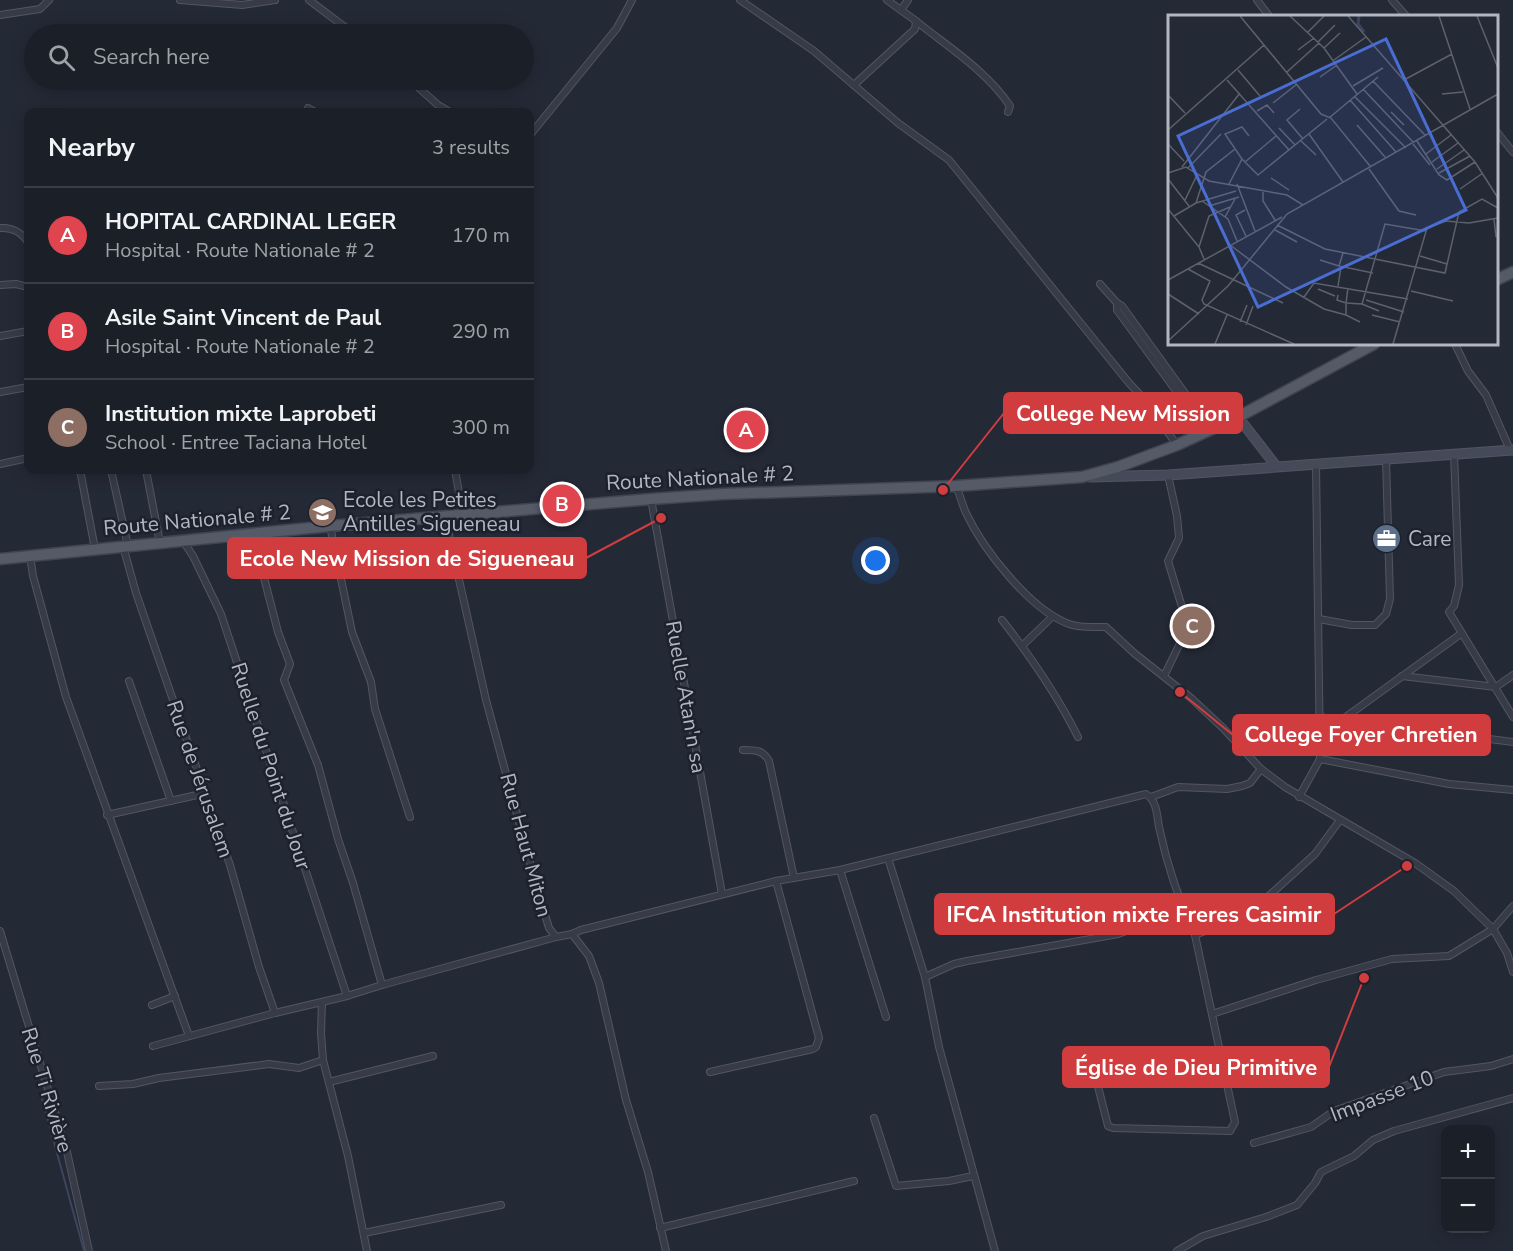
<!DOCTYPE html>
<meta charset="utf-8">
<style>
:root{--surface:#1b1f28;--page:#282c34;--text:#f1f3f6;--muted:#a0a2a8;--line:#393d45;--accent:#1a73e8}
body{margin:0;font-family:"Nunito Sans",sans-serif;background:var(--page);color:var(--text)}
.controls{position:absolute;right:18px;bottom:18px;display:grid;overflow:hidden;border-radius:12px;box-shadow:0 3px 15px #0003}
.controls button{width:54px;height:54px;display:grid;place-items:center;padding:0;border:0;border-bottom:2px solid var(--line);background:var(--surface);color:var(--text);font:30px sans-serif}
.you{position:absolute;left:876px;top:561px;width:21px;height:21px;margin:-15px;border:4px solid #fff;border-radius:50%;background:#1a73e8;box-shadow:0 0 0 9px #1a73e833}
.badge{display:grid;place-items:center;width:39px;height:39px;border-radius:50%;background:var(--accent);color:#fff;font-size:20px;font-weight:700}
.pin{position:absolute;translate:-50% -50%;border:3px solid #fff;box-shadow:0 2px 6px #0006}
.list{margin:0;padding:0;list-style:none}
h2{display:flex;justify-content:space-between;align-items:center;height:78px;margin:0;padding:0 24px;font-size:26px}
h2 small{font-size:20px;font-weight:400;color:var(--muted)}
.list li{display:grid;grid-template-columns:39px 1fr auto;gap:18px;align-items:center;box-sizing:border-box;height:96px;padding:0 24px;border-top:2px solid var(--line)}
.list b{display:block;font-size:22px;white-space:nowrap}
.list p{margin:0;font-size:20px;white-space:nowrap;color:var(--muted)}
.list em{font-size:20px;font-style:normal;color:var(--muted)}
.icon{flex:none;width:33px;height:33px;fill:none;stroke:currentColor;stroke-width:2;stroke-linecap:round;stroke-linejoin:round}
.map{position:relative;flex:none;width:1513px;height:1251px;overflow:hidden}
.search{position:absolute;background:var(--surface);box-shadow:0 3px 15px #0003;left:24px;top:24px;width:510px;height:66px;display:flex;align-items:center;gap:15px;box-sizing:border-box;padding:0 21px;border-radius:33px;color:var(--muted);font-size:22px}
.panel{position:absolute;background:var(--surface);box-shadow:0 3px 15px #0003;left:24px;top:108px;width:510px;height:366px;border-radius:12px}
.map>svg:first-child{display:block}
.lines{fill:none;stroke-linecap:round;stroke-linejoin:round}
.stream{stroke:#3b455d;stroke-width:2}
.minor-casing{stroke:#525662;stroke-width:8}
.secondary-casing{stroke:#525662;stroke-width:11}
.primary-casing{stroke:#404450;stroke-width:13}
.minor{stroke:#373b47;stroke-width:6}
.secondary{stroke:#454a59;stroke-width:9}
.primary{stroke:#555a67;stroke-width:10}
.labels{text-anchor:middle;stroke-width:5;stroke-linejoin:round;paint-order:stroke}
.street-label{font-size:21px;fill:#b2b6c3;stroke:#1c212c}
.poi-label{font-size:21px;fill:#b2b6c3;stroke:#1c212c;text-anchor:start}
.inset-river{fill:none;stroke:#3b455d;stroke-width:3}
.inset-road{fill:none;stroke:#5d616e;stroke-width:1.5}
.view{fill:#4a6dd2;fill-opacity:0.15;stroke:#4a6dd2;stroke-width:3}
.inset-edge{fill:none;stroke:#b2b6c3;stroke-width:3}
.leader{fill:none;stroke:#d13d3f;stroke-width:2}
.callout-dot{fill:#d13d3f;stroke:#1c212c;stroke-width:2}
.callout{fill:#d13d3f;stroke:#d13d3f;stroke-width:2}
.callout-label{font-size:22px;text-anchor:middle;font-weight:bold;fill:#fff}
</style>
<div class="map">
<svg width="1513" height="1251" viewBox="0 0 1513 1251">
<rect width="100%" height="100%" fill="#242936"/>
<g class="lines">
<!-- stream -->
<polyline class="stream" points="41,1095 84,1251"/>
<defs>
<g id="minor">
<polyline points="180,0 242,5 275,0"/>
<polyline points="309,0 354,34"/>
<polyline points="740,0 814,51 898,123 949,160 1129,383 1144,399 1177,445"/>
<polyline points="1257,0 1269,16"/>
<polyline points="1392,0 1406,16"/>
<polyline points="901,10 908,0"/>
<polyline points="0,15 40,9 49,0"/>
<path d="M 916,21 C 948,47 987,71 1010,106 L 1008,112"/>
<polyline points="410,80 438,105 450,112"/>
<polyline points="854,85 915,29 916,21 887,0"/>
<polyline points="308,108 315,112"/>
<polyline points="1496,131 1513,152"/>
<polyline points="530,135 617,28 632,0"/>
<path d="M 0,228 C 13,227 21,232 28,242"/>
<polyline points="1100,284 1117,303 1122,306 1195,407 1196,413 1205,432"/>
<polyline points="0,285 16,284 28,287"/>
<polyline points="1117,303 1117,310 1190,410 1196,413"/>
<polyline points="0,336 28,331"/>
<polyline points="1455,344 1468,371 1486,395 1510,450"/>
<polyline points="0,392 28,387"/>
<polyline points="1454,453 1459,585 1454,606 1449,612 1513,717"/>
<polyline points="0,464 28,458"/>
<polyline points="80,470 95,549"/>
<polyline points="111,470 128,546"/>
<polyline points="146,470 160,543"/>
<polyline points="455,470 463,515"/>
<path d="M 956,486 C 960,495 962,504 966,513 C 983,549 1030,610 1069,624 C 1080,628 1093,627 1106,627 L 1134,653 L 1191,698 L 1223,728 L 1261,769 L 1285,787 L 1415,863 L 1454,891 L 1493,929 L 1507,953 L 1513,972"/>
<polyline points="651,499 722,894"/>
<polyline points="445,517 486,700 535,881 549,928 556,937 572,934 589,956 599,983 626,1100 648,1172 666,1251"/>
<polyline points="330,526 352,632 371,682 375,709 410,817"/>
<polyline points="253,535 278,632 290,664 284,680 318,765 338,839 353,883 382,985"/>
<polyline points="183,541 193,556 221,614 347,996"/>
<polyline points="123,546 136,593 230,865 259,967 275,1013"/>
<polyline points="30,555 33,576 66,697 189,1036"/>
<polyline points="1319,619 1352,625 1375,625 1386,614 1390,599 1386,459"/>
<path d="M 1002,620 C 1031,657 1057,695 1078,737"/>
<polyline points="1022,646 1053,616"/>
<polyline points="1164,676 1188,627 1168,561 1179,538 1177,516 1168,475"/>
<polyline points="1402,676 1496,687 1513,675"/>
<polyline points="129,681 171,801"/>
<polyline points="1319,717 1513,742"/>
<polyline points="1343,719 1462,633"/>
<path d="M 743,750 C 756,750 763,750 769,761 L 794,878"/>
<polyline points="1320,759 1449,784 1513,790"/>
<polyline points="1151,797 1178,787 1227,789 1242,786 1250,783 1261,769"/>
<polyline points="1299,797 1320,759 1316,464"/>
<polyline points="107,815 206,793"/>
<polyline points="888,858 925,977 939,1047 995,1251"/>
<polyline points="840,870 886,1017"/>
<polyline points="0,931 67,1152 89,1251"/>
<path d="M 572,934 L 581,930 L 776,881 L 840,870 L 1146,794 C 1157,801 1157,815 1159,827 C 1167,865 1179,901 1195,935"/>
<polyline points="925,977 954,964 967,961 1118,934 1183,909"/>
<polyline points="322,1002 321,1033 323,1060 348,1156 367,1251"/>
<polyline points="152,1005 175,996"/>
<polyline points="1212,1014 1316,980 1392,959 1449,956 1493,929 1513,906"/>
<polyline points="153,1046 275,1013 347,996 382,985 556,937"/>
<polyline points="1089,1051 1108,1126 1113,1128 1230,1131 1235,1122 1195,935 1251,912 1315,854 1340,820"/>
<polyline points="710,1072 813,1049 816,1047 819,1038 776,881"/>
<polyline points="329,1082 433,1056"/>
<polyline points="99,1086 133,1084 159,1078 269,1064 299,1068 323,1060"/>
<polyline points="874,1118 896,1186 949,1181 973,1176"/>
<polyline points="1254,1143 1311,1127 1334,1111 1444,1072 1491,1066 1513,1059"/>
<polyline points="660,1228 854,1181"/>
<polyline points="364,1233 501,1205"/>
<polyline points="1177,1251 1203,1236 1266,1217 1297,1205 1315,1183 1321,1172 1354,1156 1373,1140 1394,1131 1513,1098"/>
</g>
<g id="secondary">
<polyline points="1238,417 1276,466"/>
<polyline points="1090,477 1168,475 1513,450"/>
</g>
<g id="primary">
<polyline points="1496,280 1513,272"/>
<polyline points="0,559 330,526 651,499 723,494 956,486 1082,477 1118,467 1177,445 1238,417 1374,344"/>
</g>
</defs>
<!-- minor casing -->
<use href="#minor" class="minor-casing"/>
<!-- secondary casing -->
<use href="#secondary" class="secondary-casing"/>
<!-- primary casing -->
<use href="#primary" class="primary-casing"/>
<!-- minor -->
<use href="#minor" class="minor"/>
<!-- secondary -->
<use href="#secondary" class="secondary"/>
<!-- primary -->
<use href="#primary" class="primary"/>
</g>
<!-- icons -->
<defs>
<symbol id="school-disc" viewBox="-11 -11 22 22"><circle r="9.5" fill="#8d6e63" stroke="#1c212c"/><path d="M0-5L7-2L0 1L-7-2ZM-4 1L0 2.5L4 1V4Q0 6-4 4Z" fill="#fff"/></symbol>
<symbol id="office-disc" viewBox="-11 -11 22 22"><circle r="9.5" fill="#5c6f8a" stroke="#1c212c"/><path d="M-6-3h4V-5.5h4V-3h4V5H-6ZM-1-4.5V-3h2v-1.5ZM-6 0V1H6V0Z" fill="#fff"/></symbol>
</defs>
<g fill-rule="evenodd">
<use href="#school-disc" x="306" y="496" width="33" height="33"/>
<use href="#office-disc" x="1370" y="522" width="33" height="33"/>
</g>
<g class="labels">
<!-- street labels -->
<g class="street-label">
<text transform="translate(700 478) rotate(-3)" y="7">Route Nationale # 2</text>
<text transform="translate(197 520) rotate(-5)" y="7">Route Nationale # 2</text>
<text transform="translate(686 697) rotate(80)" y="7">Ruelle Atan'n sa</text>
<text transform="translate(271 766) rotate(72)" y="7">Ruelle du Point du Jour</text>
<text transform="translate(200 779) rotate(71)" y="7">Rue de Jérusalem</text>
<text transform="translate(526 845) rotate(75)" y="7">Rue Haut Miton</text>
<text transform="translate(47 1090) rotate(73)" y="7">Rue Ti Rivière</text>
<text transform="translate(1382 1096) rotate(-21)" y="7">Impasse 10</text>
</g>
<!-- poi labels -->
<g class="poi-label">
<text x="343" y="507">Ecole les Petites<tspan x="343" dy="24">Antilles Sigueneau</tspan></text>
<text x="1408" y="546">Care</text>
</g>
</g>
<!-- overview -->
<g transform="translate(1168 15)">
<rect width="330" height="330" fill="#242936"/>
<path class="inset-river" d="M 191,1 L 190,9 L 196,17"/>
<path class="inset-road" d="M 72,1 L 153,99 L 163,103 L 202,151M 122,1 L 156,33 L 189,79M 180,1 L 307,147 L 330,183M 271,1 L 302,94M 309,1 L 330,53M 140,17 L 156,1M 150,27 L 167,10M 156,33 L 172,18M 130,35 L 146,23M 166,45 L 198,22M 70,55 L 92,81M 119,57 L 151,28M 152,62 L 169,50M 59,65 L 121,135M 236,65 L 284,39M 205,66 L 257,120M 185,71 L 215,53M 195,74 L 245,127M 274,79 L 295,77M 0,80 L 17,98M 186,81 L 238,133M 182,85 L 228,137M 105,88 L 129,69M 132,94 L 119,105 L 135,124M 89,96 L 99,90 L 106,98M 223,97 L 236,110M 161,103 L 210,62M 189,110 L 217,142M 111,113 L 127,130M 0,115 L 96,30M 141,119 L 175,167M 133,126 L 148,140M 249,126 L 271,160 L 279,165 L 307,147M 0,129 L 16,146M 245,129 L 262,150M 258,139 L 283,120M 74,144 L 90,160 L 159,104M 77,147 L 108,121M 264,147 L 290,128M 14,152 L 72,78M 20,153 L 53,119M 201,154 L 231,196 L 248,200M 269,154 L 296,135M 0,158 L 18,152 L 41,166 L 119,180 L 135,190M 271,158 L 302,141M 103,163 L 121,175M 0,164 L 21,191M 61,169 L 74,144 L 57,119 L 74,112 L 81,121M 69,169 L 87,216M 292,174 L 315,158M 95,177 L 95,186 L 107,205M 17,185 L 29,160M 34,186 L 60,204 L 69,226M 28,188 L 38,157 L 67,134M 41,191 L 71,182M 0,194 L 31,232M 77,195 L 68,200 L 78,221M 6,201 L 28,188 L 68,176M 57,202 L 67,184M 326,204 L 328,222M 109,210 L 157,234 L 277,258 L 291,197 L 314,184 L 330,193M 107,215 L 129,227M 62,230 L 118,272 L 156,294 L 178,300M 175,238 L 171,251 L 205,258M 252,241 L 279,249M 36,244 L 31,232 L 41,201 L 62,192M 152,245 L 171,251M 30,248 L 115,288M 20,254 L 42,266 L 34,285 L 36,289 L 126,329M 0,265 L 114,202M 170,271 L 173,252M 180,273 L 178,288 L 194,289M 150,274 L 167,281M 243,276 L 285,286M 0,279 L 31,299M 170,280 L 169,285 L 178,288 L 178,300 L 192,307M 136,282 L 146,268 L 240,284M 198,285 L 236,297M 211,296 L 194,289 L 217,209 L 258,216M 204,300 L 232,307M 72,307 L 79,290M 78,310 L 85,291M 0,326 L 60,271 L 119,199 L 330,79M 47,329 L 59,300M 225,329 L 259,213 L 278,206 L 301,208 L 330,203"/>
<path class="view" d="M 218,24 L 298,195 L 90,292 L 10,121 Z"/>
<rect width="330" height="330" class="inset-edge"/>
</g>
<!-- callouts -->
<path class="leader" d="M943 490L1004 413M661 518L586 558M1180 692L1233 735M1407 866L1334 914M1364 978L1329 1067"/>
<g class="callout-dot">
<circle cx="943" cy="490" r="6"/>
<circle cx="661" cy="518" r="6"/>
<circle cx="1180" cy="692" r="6"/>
<circle cx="1407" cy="866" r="6"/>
<circle cx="1364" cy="978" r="6"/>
</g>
<g class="callout">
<rect x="1004" y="393" width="238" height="40" rx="6"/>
<rect x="228" y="538" width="358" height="40" rx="6"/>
<rect x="1233" y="715" width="257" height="40" rx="6"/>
<rect x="935" y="894" width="399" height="40" rx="6"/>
<rect x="1063" y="1047" width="266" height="40" rx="6"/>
</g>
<g class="callout-label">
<text x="1123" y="421">College New Mission</text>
<text x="407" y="566">Ecole New Mission de Sigueneau</text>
<text x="1361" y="742">College Foyer Chretien</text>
<text x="1134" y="922">IFCA Institution mixte Freres Casimir</text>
<text x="1196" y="1075">Église de Dieu Primitive</text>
</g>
</svg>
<div class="controls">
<button>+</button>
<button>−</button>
</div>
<div class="you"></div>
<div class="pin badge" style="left:746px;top:430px;background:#e0444e">A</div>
<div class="pin badge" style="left:562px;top:504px;background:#e0444e">B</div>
<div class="pin badge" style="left:1192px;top:626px;background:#8d6e63">C</div>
<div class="search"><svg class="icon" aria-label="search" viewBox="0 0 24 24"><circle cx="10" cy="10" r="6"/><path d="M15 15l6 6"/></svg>Search here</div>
<section class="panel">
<h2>Nearby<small>3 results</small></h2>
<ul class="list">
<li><span class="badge" style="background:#e0444e">A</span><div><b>HOPITAL CARDINAL LEGER</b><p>Hospital · Route Nationale # 2</p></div><em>170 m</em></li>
<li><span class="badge" style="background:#e0444e">B</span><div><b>Asile Saint Vincent de Paul</b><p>Hospital · Route Nationale # 2</p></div><em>290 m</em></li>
<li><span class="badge" style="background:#8d6e63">C</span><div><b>Institution mixte Laprobeti</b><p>School · Entree Taciana Hotel</p></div><em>300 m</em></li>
</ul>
</section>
</div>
